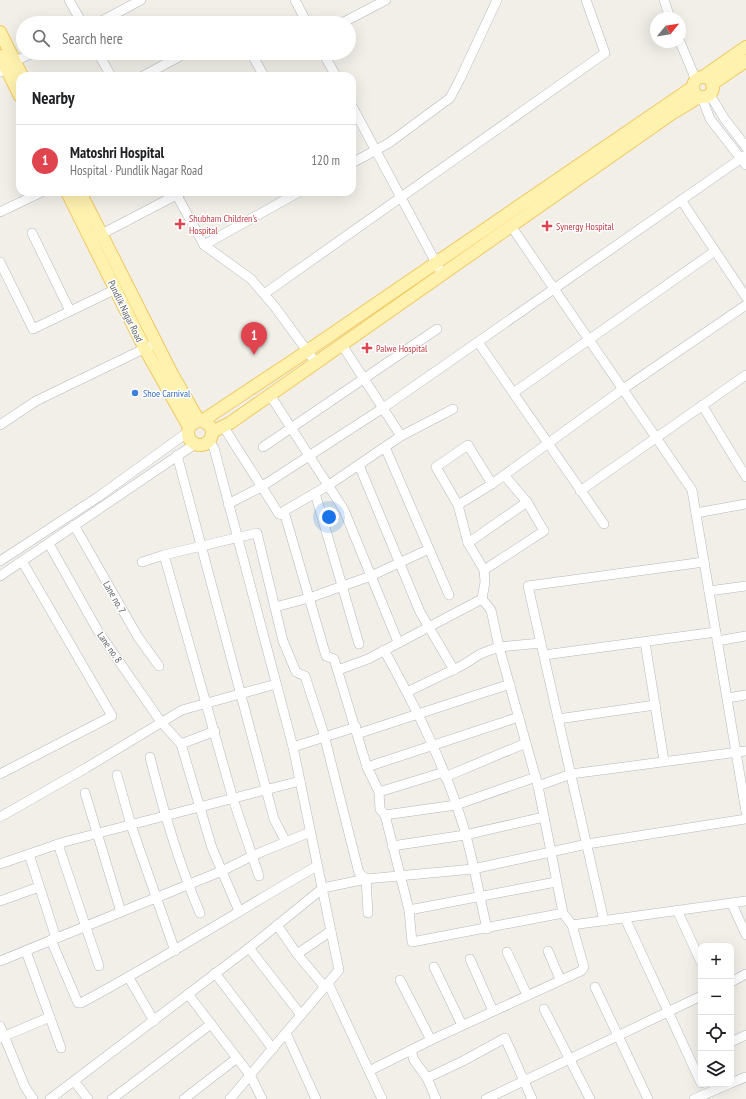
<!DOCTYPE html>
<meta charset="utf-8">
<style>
:root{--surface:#fff;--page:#f2f2f2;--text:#202124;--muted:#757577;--line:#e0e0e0;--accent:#ea4335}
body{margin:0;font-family:"PT Sans Narrow",sans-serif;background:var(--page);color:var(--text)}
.controls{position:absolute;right:12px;bottom:12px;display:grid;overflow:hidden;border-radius:8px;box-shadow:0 4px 16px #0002}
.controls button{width:36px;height:36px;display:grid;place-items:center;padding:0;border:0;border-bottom:1px solid var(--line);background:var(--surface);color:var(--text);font:20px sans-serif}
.compass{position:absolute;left:650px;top:12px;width:36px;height:36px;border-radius:50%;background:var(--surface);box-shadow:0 4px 16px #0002;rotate:60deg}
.you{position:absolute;left:329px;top:517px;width:14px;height:14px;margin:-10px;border:3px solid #fff;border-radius:50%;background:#1a73e8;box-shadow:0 0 0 6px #1a73e833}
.badge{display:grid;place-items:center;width:26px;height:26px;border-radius:50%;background:var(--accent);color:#fff;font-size:13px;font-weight:700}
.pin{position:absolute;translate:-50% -33px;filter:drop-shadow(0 1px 2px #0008)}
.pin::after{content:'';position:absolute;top:21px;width:14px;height:12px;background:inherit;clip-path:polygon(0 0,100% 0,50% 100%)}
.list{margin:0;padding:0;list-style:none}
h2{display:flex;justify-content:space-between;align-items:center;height:52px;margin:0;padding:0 16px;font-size:17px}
h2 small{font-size:13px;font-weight:400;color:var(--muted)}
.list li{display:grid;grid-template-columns:26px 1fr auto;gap:12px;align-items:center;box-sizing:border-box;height:72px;padding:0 16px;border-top:1px solid var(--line)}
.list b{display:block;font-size:15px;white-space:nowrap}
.list p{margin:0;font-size:13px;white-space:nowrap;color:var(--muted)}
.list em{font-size:13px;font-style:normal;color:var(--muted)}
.icon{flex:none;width:22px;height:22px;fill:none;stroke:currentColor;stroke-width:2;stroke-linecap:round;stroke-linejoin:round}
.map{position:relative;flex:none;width:746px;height:1099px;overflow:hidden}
.search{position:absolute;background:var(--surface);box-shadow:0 4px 16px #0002;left:16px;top:16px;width:340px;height:44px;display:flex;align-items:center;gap:10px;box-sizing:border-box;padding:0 14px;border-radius:22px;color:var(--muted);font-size:15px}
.panel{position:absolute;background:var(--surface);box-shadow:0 4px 16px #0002;left:16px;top:72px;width:340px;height:124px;border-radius:12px}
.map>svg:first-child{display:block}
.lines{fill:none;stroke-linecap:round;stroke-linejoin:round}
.minor-casing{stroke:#b5b8bc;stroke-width:10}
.major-casing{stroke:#f2c960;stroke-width:14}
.minor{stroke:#fff;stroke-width:9}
.major{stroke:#fff2af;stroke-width:12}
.health-dot{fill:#e0444e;stroke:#fff;stroke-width:1.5}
.shop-dot{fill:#3f7fe0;stroke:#fff;stroke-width:1.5}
.labels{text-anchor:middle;stroke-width:3;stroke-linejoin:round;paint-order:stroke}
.health-label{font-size:10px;fill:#be3a42;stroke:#fff;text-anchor:start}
.street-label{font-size:10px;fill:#5f6368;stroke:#fff}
.shop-label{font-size:10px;fill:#366cbe;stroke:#fff;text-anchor:start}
</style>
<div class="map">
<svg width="746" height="1099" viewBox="0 0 746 1099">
<rect width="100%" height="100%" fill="#f1efe8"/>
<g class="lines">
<defs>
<g id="minor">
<polyline points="69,0 82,23"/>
<polyline points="295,0 307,23"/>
<polyline points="664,0 670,18"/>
<polyline points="98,23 141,0"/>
<polyline points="342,23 386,0"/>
<polyline points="680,42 696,80"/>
<polyline points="98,53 111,76"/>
<polyline points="251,53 264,76"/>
<polyline points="323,53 336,76"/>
<polyline points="0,72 15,61 33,53"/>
<polyline points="143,76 186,53"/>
<polyline points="710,95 724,118 746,147"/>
<polyline points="702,98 710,119 746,165"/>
<polyline points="352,106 442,274"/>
<polyline points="352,163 389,143 450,98 460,79 497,0"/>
<polyline points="175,192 204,245 251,279 275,307 316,363"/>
<polyline points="681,200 746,297"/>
<polyline points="0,212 42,192"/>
<polyline points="511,226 692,490 746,812"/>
<polyline points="32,233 70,311"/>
<polyline points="96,237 182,192"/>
<polyline points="204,245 299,192"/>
<polyline points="0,262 33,329 116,289"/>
<polyline points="264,294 605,53 586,0"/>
<polyline points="478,342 604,524"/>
<polyline points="342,345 401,436"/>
<polyline points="513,393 715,251"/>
<polyline points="270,395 344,510 398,642"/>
<polyline points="702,405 746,477"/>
<polyline points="0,425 36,401 156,343"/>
<polyline points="223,426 279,514 285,515 326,656 334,659 367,767 379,792 380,809 385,815 409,910 412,942 563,913"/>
<polyline points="209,441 214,448 293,747 339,970 230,1099"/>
<polyline points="263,447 437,329"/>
<polyline points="385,447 449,595"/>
<polyline points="177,455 274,819 286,842"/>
<polyline points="359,465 420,612 454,670"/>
<polyline points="580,491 746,375"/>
<polyline points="315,493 359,644"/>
<polyline points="228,504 261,487 383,408 746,155"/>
<polyline points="458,505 492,484 623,389 746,305"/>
<polyline points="696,513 746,504"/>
<polyline points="279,514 329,485 401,436 453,409"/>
<polyline points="74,525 138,637 159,666"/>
<polyline points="468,543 527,502"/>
<polyline points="49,544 98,631 161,722 181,744 212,848 239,911"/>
<polyline points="164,555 257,533 283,641 296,672 305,676 323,731 359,873 366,879 368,913"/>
<polyline points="0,561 98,497 188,432"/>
<polyline points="142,562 164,555 233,799 259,876"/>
<polyline points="484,570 544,531 527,502 504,475"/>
<polyline points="0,576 195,444"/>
<polyline points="709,591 746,586"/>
<polyline points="482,599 485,582 484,570 468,543 458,505 436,467 468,445 492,484"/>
<polyline points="275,607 309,598 371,576 429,549"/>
<polyline points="717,641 746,636"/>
<polyline points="645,642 664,761"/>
<path d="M 384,650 C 415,706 444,763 463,825 C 473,858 479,894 487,929"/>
<polyline points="544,655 716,632"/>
<polyline points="338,670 368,659 482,599 491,610 499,647 538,786 571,774 746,751"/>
<polyline points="407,692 463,665 480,654 499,647 541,643"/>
<polyline points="727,698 746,695"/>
<polyline points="558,719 655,705"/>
<polyline points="357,734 510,684"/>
<polyline points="181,744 215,731"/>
<polyline points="293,747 356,727"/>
<path d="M 150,757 C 163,810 178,862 200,913"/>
<polyline points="367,767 519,717"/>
<polyline points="0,774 112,716 22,561"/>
<polyline points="117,775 131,825 175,951"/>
<polyline points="445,777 526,743"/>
<polyline points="379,792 444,772"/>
<polyline points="85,793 121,912"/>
<polyline points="385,815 456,805 536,777"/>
<polyline points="0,817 86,768 182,710 276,684"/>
<polyline points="58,844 99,966"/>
<polyline points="392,846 465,835 544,817"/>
<polyline points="29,854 56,938"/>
<polyline points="0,864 64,842 300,781"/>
<polyline points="0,901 39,887"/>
<polyline points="732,904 746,935"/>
<polyline points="409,910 556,882"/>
<polyline points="677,910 701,962"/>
<polyline points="625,918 701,1083"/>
<polyline points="604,921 528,586 704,562"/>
<polyline points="277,925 297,954 324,986"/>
<polyline points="572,925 746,901"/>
<path d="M 51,940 L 78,1003 L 81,1003 C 162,960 238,911 317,866"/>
<polyline points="249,948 301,1015"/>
<polyline points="26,951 61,1048"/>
<polyline points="548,951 560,979"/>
<polyline points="507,952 527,995"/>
<polyline points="297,954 331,931"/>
<polyline points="470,959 493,1011"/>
<polyline points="0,961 222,871 252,856 310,832"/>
<polyline points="434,967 462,1025"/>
<polyline points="215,973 273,1049"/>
<polyline points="129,978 154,1021"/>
<polyline points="400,980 431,1040"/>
<polyline points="731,982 746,974"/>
<polyline points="328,983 382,1099"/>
<polyline points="595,987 648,1099"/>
<polyline points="188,994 250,1075 262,1099"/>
<polyline points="544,1009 590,1099"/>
<polyline points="0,1026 25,1087 33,1099"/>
<polyline points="286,1033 316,1099"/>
<polyline points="0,1038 50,1017"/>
<polyline points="731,1042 746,1035"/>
<polyline points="411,1050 414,1060 427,1078 436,1099"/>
<polyline points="369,1071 431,1040 581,971 584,967 572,925 563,913 538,786"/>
<polyline points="427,1078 463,1061 505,1038 532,1099"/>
<polyline points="74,1081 88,1099"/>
<polyline points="731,1083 746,1077"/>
<polyline points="50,1099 249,948 323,888 366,879 473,869 587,844 746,819"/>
<polyline points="112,1099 211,1024"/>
<polyline points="184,1099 237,1058"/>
<polyline points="486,1099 701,996"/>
<polyline points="694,1099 729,1084"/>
</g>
<g id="major">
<polyline points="0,32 22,76"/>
<polyline points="0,56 20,96"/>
<circle cx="703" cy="87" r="10"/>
<polyline points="703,77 746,47"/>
<polyline points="712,84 746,61"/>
<polyline points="67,192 145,349 189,427"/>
<polyline points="80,192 172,374 199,421"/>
<polyline points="202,421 294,360 693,87"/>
<circle cx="200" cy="433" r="12"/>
<polyline points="212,432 230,423 671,114 699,97"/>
</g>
</defs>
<!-- minor casing -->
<use href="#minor" class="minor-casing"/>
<!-- major casing -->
<use href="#major" class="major-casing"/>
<!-- minor -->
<use href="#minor" class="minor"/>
<!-- major -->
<use href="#major" class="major"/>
</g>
<!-- markers -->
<g class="health-dot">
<path d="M178 218h4v4h4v4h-4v4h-4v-4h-4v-4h4z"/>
<path d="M545 220h4v4h4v4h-4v4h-4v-4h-4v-4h4z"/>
<path d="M365 342h4v4h4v4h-4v4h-4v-4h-4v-4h4z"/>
</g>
<circle class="shop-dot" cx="135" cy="393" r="4"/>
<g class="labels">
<!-- health labels -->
<g class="health-label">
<text x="189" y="222">Shubham Children's<tspan x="189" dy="12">Hospital</tspan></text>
<text x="556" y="230">Synergy Hospital</text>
<text x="376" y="352">Palwe Hospital</text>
</g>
<!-- street labels -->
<g class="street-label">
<text transform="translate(126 311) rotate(64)" y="4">Pundlik Nagar Road</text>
<text transform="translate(115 597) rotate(60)" y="4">Lane no. 7</text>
<text transform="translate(110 647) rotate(55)" y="4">Lane no. 8</text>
</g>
<!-- shop labels -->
<g class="shop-label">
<text x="143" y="397">Shoe Carnival</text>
</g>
</g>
</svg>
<div class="controls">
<button>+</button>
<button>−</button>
<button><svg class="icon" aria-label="locate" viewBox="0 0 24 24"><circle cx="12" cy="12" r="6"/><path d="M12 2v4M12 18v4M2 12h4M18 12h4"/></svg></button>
<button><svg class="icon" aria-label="layers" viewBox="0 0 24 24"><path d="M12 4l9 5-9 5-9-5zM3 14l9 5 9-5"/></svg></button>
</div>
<svg class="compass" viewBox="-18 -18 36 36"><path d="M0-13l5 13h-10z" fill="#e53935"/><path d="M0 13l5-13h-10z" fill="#757577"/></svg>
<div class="you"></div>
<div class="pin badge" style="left:254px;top:355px;background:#e0444e">1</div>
<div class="search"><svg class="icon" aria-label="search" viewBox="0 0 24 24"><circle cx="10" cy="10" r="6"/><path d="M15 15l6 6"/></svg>Search here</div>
<section class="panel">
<h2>Nearby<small></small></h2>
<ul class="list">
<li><span class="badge" style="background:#e0444e">1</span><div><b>Matoshri Hospital</b><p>Hospital · Pundlik Nagar Road</p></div><em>120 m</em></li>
</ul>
</section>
</div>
